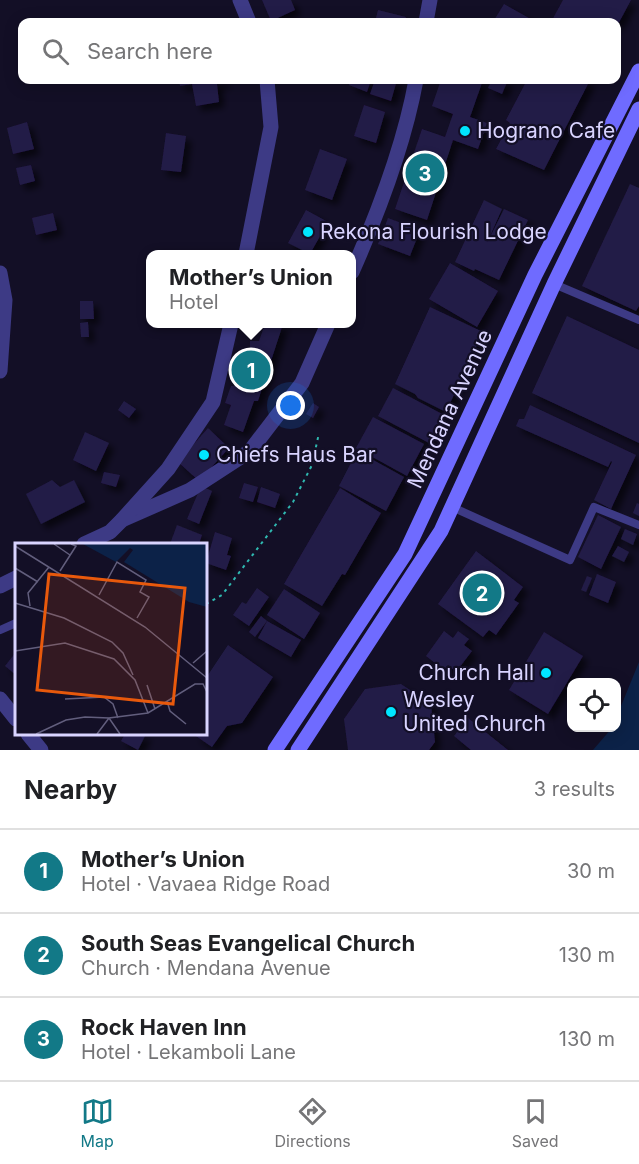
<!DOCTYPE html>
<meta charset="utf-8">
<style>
:root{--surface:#fff;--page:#f2f2f2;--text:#202124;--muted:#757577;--line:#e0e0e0;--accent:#127987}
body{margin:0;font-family:Inter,sans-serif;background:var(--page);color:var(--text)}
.controls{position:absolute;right:18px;bottom:18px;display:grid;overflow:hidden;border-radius:12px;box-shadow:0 3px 15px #0003}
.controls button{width:54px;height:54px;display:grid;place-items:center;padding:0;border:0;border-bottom:2px solid var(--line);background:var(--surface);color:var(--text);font:30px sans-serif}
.you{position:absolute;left:291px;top:406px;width:21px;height:21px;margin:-15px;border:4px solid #fff;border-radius:50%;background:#1a73e8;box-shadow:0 0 0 9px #1a73e833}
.badge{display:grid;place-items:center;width:39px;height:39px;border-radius:50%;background:var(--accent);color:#fff;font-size:20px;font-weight:700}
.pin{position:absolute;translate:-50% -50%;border:3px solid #fff;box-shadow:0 2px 6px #0006}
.popup{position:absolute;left:146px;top:250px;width:210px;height:78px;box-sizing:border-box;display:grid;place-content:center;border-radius:12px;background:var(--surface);filter:drop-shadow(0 2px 4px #0005);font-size:20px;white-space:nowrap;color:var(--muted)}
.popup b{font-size:22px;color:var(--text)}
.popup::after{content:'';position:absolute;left:50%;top:100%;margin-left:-12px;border:12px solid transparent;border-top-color:var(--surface)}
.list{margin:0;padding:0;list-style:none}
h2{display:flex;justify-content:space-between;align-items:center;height:78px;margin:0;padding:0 24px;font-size:26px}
h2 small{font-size:20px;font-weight:400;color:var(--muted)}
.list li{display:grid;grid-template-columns:39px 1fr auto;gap:18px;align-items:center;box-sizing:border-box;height:84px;padding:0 24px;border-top:2px solid var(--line)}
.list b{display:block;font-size:22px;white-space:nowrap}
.list p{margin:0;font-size:20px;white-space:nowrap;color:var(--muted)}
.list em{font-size:20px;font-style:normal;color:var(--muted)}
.icon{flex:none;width:33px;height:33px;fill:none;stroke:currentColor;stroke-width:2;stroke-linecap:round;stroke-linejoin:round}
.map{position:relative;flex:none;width:639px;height:750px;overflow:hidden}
.search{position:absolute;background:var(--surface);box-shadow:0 3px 15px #0003;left:18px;right:18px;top:18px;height:66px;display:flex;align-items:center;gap:15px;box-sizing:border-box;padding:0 21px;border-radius:12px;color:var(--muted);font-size:22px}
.sheet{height:330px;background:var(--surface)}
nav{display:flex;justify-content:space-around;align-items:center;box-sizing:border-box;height:84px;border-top:2px solid var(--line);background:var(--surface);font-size:16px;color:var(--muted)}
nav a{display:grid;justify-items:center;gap:3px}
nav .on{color:var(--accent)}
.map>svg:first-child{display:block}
.water{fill:#0c2248}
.building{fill:#241b47;filter:url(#shadow)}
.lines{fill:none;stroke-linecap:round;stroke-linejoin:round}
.path{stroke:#2fb8b0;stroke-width:2;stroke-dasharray:3 4.5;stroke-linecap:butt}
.service{stroke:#3d3a85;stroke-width:8}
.minor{stroke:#3d3a85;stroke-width:15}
.tertiary{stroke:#3d3a85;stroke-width:15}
.secondary{stroke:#6f6bff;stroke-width:15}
.poi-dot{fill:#00e5ff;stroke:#130f26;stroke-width:2}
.labels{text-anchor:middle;stroke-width:4.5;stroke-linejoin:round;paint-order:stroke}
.poi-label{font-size:21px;fill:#d9d4ff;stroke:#130f26;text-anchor:start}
.street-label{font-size:21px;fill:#d9d4ff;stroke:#130f26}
.inset-road{fill:none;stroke:#625e7d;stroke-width:1.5}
.view{fill:#e8590c;fill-opacity:0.15;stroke:#e8590c;stroke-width:3}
.inset-edge{fill:none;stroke:#d9d4ff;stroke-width:3}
</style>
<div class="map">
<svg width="639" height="750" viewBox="0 0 639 750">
<defs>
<filter id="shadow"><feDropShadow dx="5.5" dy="5.5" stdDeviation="3" flood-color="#0009"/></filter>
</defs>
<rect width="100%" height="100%" fill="#130f26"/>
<!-- water -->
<polygon class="water" points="639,662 639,750 593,750 612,728 616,728 617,716"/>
<!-- building -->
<g class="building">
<polygon points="262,0 291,0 295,10 271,21"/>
<polygon points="563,0 631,0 616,28 616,22 551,22"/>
<polygon points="504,4 536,22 493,22"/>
<polygon points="378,10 406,17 404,22 375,22"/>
<polygon points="179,80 225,80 225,83 217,84 219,102 196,106 192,84 180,86"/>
<polygon points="351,80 371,80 367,92 349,85"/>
<polygon points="375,80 397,80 391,101 370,94"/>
<polygon points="441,80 483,80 470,117 487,123 478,149 453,140 427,220 395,209 422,129 445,137 453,114 432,106"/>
<polygon points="492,80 508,80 502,94 488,88"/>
<polygon points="527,80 590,80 544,170 496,149 510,123 506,120"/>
<polygon points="364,105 385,112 376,143 354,136"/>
<polygon points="27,122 34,149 13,154 7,128"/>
<polygon points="166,133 186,136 181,172 161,170"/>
<polygon points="320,149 347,159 332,200 305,190"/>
<polygon points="31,165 35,181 20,185 16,168"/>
<polygon points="630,184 639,188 639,306 636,311 582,286"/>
<polygon points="484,200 502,209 487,243 504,209 528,220 499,280 475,269 474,271 455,262"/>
<polygon points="306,210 328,222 310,254 288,243"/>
<polygon points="53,213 57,230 36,235 32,218"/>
<polygon points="388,218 420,230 410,256 378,244"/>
<polygon points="450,263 498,291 477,327 429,299"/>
<polygon points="80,301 93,301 94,319 80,319"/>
<polygon points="430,307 483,332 446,412 418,398 415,394 395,384"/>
<polygon points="567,316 639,350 639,443 532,393"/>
<polygon points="88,322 89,337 81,337 80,323"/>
<polygon points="265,324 283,324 258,401 254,401 243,432 224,425 231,405 225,403 231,386 239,386 246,367 240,365 246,348 250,348 250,341 259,341"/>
<polygon points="393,388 444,415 429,443 378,416"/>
<polygon points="124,401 136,409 129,418 118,410"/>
<polygon points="313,403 319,407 313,418 306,414"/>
<polygon points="530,405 636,455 611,509 594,500 612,462 611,461 608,467 516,426 519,419 524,419"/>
<polygon points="373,417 424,444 407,476 356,448"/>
<polygon points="208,428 229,448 199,481 178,462"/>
<polygon points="85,432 109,443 96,471 73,460"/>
<polygon points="357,451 404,477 386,511 339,486"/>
<polygon points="104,472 120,475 116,487 101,483"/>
<polygon points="52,480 60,487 74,480 85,502 41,524 26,494"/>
<polygon points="244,483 258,487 253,502 239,498"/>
<polygon points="201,486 212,491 199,524 187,519"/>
<polygon points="261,487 280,494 275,508 257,502"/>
<polygon points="340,488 381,513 345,575 342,574 322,606 284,584"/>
<polygon points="637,503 639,504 639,516 633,513"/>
<polygon points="598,515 621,527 601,569 578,557"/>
<polygon points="177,525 202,535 199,544 170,544"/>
<polygon points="625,529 637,534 633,545 621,539"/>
<polygon points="215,532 232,538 227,555 231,556 226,570 206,563"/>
<polygon points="618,546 629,552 624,562 612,556"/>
<polygon points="476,551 523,587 514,600 519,603 496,635 489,630 483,637 438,604"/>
<polygon points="597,574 616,582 608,603 589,595"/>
<polygon points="587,576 592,578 586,592 581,590"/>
<polygon points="257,588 269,597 249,626 233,615 242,602 246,604"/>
<polygon points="284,589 320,613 304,639 267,615"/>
<polygon points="261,616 267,621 255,637 249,632"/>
<polygon points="267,621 301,640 291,657 258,638"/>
<polygon points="444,631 453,638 458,631 469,639 464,645 472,651 456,672 448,665 444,670 426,656"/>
<polygon points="544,632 583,656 548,714 509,690"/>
<polygon points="228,645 273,677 242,723 227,726 212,747 193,734 206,734 206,678"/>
<polygon points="16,652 16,675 5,666"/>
<polygon points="401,684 431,704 435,742 429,750 348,750 344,719 365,689"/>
<polygon points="468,718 508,750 471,750 454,736"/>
<polygon points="125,734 146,734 138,750 121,741"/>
</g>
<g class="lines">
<!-- path -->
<polyline class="path" points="206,604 222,595 293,502 312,465 319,433"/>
<!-- service -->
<g class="service">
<polyline points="554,284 639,320"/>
<polyline points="452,507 570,560 594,507 639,525"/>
<polyline points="0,630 16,623"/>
</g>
<!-- minor -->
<g class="minor">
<polyline points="240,0 249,22"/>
<polyline points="426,22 430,0"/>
<polyline points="246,254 271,127 267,80"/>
<path d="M 352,272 C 379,211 404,146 416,80"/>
<polyline points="0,273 5,300 0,371"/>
<polyline points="122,520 190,490 250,451 302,383 328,324"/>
<polyline points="84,544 110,532 122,520 168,469 213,402 231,324"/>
<polyline points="0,586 16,578"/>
</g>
<!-- tertiary -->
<g class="tertiary">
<polyline points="0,699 16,719"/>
<polyline points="28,734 41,750"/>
</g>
<!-- secondary -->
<g class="secondary">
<polyline points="275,750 405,554 535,275 639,71"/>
<polyline points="298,750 441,531 554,284 639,109"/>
</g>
</g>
<!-- markers -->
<g class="poi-dot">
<circle cx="465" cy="131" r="6"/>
<circle cx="308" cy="232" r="6"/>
<circle cx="204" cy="455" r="6"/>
<circle cx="546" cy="673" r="6"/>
<circle cx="391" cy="712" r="6"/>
</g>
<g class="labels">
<!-- poi labels -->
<g class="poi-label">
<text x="477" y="138">Hograno Cafe</text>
<text x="320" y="239">Rekona Flourish Lodge</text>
<text x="216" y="462">Chiefs Haus Bar</text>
<text x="534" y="680" text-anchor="end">Church Hall</text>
<text x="403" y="707">Wesley<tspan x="403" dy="24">United Church</tspan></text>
</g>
<!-- street labels -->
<g class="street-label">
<text transform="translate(450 409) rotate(-65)" y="7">Mendana Avenue</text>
</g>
</g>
<!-- overview -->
<g transform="translate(15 543)">
<rect width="192" height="192" fill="#130f26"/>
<path d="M 68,1 L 192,1 L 192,64 L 174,59 L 109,19 L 118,7 L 115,5 L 101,19 Z" fill="#0c2248"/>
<path class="inset-road" d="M 39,1 L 55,12M 0,3 L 130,84 L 192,135M 0,25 L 23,39M 45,28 L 61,3 L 56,1M 84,52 L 102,19 L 131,37 L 125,49 L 134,54 L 122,75M 0,60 L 49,75 L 97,99 L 108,110 L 118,132M 15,63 L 13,50 L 34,24M 0,108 L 50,100 L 99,116 L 120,137 L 133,170M 178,120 L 192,108M 132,142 L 140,166M 50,156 L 89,154 L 98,161 L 103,175M 152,158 L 155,168 L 171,181M 21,191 L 51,177 L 70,174 L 94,175 L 105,191M 82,191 L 94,175 L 133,170 L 180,141 L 188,141 L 192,149"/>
<path class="view" d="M 34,31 L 170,45 L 158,161 L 22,147 Z"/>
<rect width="192" height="192" class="inset-edge"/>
</g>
</svg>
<div class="controls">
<button><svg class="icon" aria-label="locate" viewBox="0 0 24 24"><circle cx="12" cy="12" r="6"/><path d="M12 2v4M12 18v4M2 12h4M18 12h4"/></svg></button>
</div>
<div class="you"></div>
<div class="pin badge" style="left:251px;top:370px">1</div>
<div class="popup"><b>Mother’s Union</b>Hotel</div>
<div class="pin badge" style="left:482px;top:593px">2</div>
<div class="pin badge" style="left:425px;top:173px">3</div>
<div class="search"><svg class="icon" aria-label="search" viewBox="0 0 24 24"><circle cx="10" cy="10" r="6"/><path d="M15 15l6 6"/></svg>Search here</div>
</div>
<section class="sheet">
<h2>Nearby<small>3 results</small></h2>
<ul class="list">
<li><span class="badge">1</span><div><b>Mother’s Union</b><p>Hotel · Vavaea Ridge Road</p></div><em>30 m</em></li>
<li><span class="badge">2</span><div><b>South Seas Evangelical Church</b><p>Church · Mendana Avenue</p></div><em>130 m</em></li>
<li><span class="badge">3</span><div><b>Rock Haven Inn</b><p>Hotel · Lekamboli Lane</p></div><em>130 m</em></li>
</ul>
</section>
<nav>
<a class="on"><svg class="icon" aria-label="map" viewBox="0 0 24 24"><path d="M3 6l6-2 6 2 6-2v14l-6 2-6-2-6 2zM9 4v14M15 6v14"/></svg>Map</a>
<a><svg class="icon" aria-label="directions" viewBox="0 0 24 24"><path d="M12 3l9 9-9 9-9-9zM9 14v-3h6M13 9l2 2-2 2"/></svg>Directions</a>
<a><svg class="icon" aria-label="saved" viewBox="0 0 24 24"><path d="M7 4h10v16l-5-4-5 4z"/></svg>Saved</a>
</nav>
